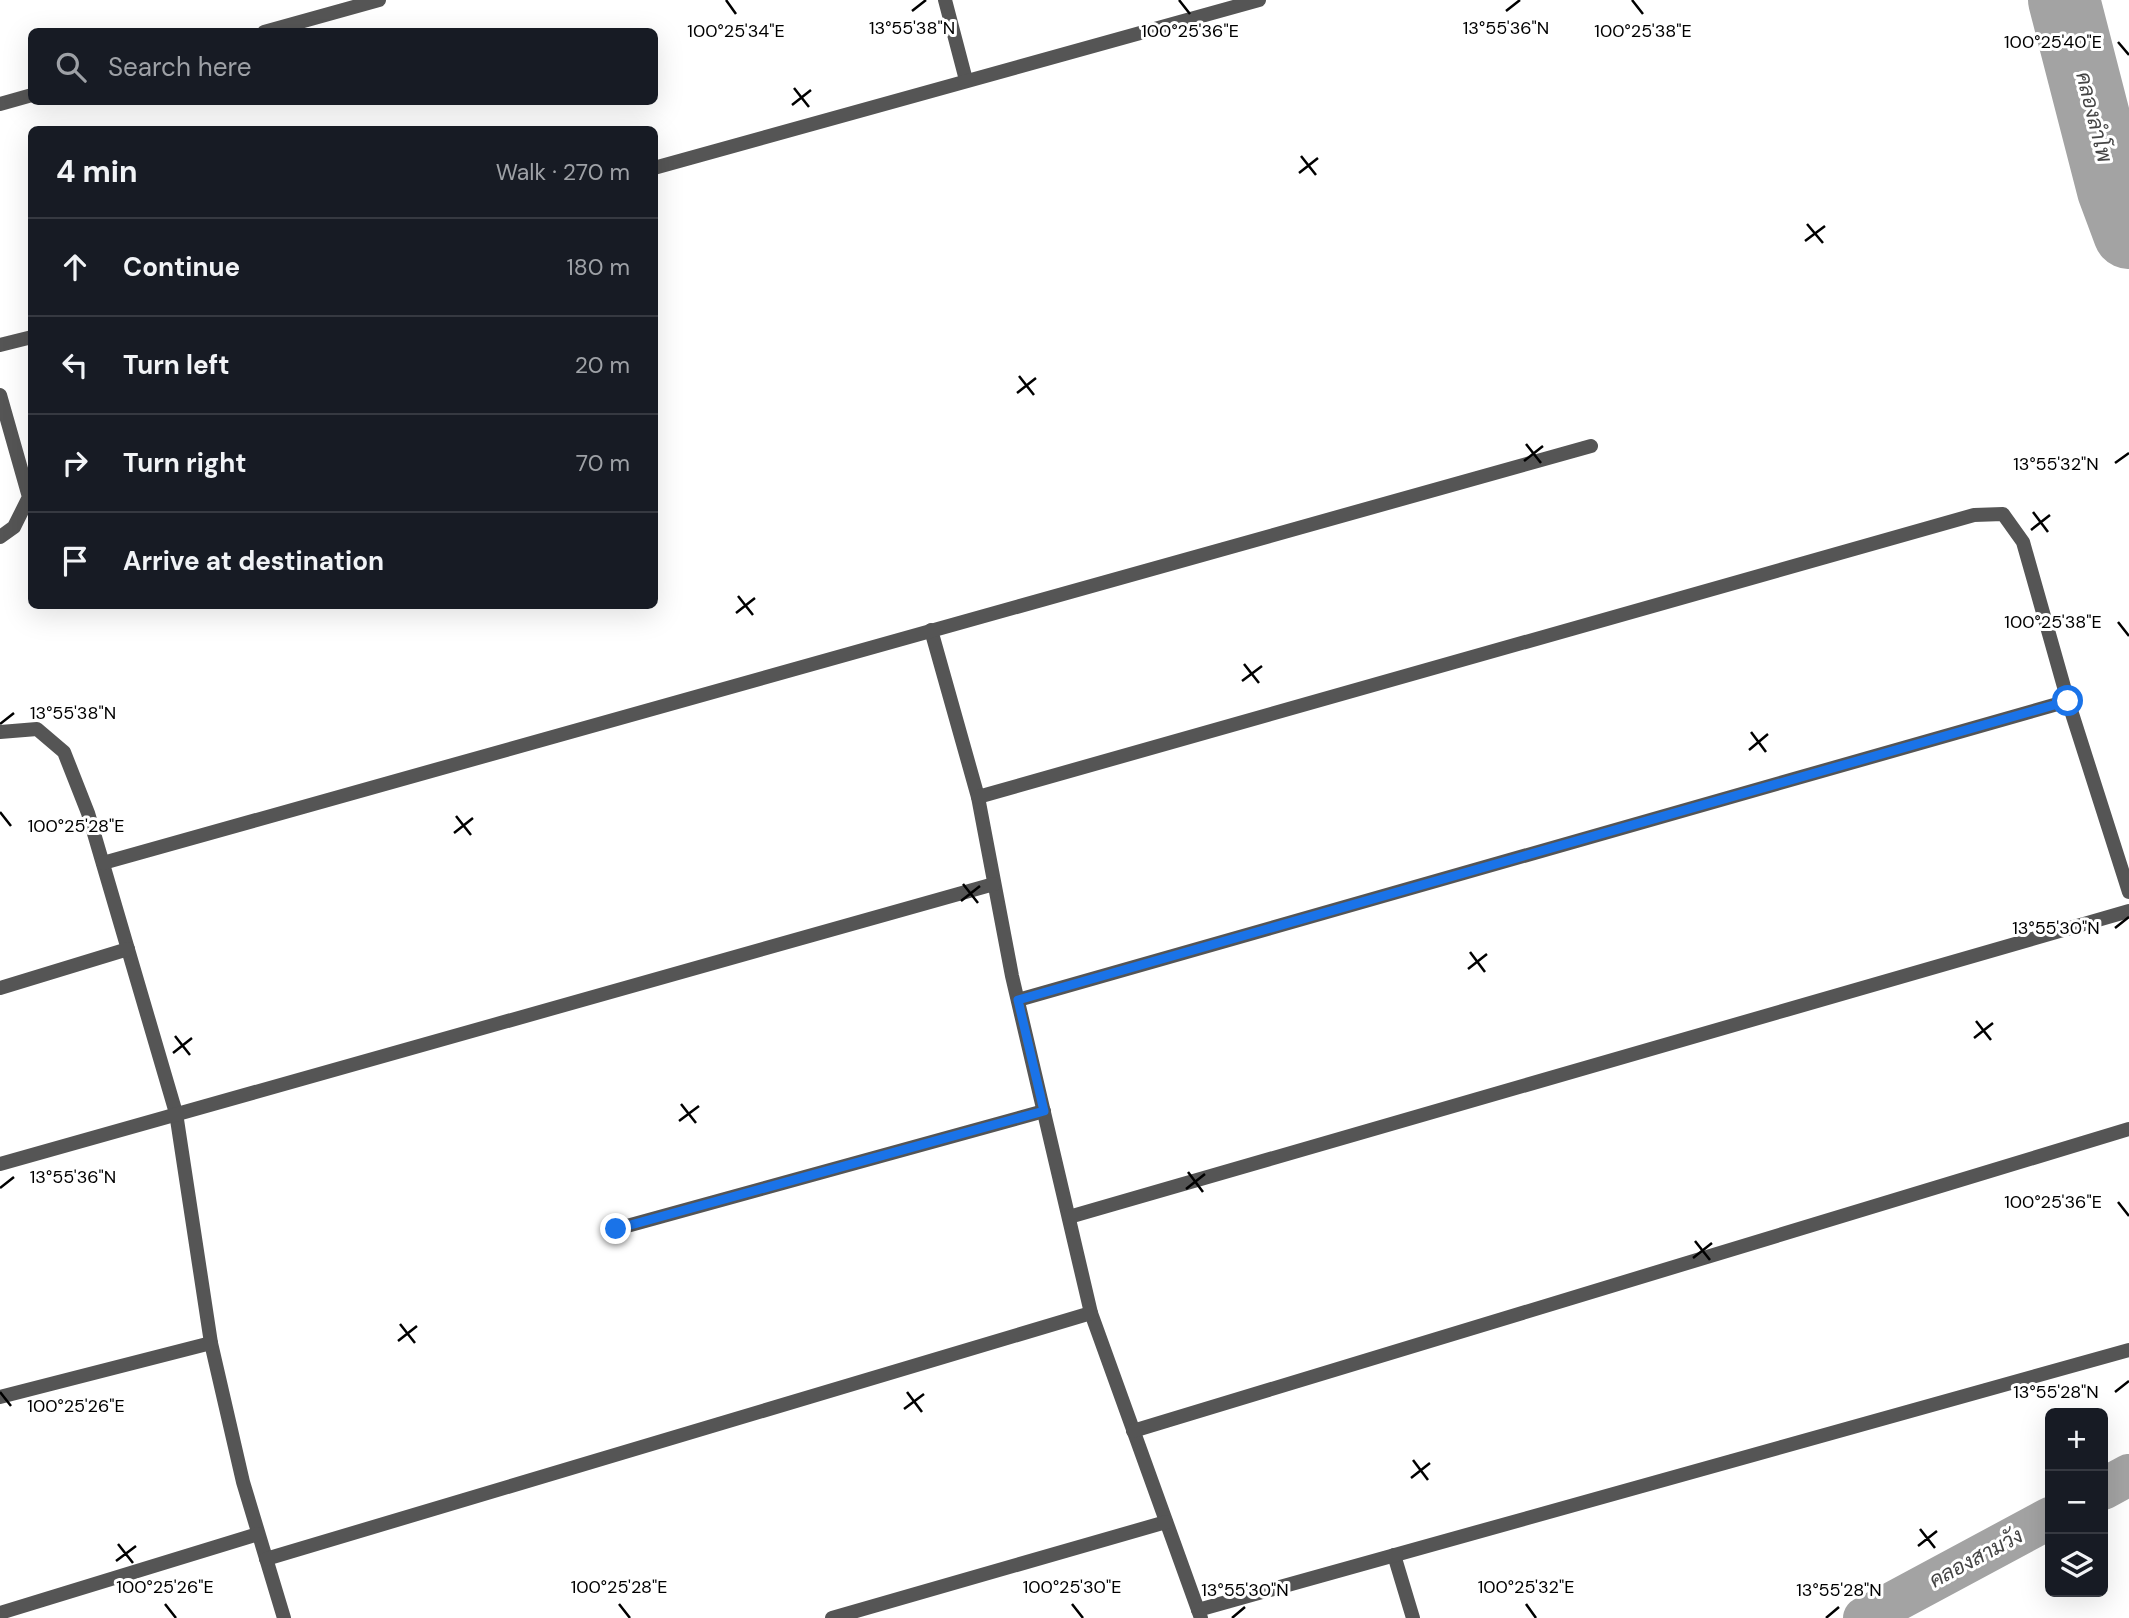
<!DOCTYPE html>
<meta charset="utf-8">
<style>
:root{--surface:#171b24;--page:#20242c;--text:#f1f3f6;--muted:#9ea1a6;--line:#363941}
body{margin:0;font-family:"DM Sans",Sarabun,sans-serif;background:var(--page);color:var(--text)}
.controls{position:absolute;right:21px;bottom:21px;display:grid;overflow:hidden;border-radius:10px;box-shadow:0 7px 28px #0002}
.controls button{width:63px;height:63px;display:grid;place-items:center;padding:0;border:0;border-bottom:2px solid var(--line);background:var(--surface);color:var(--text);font:35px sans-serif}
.stop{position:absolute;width:21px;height:21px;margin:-16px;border:5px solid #1a73e8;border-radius:50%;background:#fff}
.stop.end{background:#1a73e8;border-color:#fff;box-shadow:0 2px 7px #0008}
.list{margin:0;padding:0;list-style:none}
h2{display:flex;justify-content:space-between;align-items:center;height:91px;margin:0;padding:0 28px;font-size:30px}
h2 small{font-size:23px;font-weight:400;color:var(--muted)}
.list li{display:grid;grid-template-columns:46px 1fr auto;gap:21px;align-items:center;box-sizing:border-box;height:98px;padding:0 28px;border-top:2px solid var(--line)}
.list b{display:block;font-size:26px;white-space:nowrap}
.list em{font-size:23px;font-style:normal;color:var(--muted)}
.icon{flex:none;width:38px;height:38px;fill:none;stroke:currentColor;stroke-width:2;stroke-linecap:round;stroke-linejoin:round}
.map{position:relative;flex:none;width:2129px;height:1618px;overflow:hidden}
.search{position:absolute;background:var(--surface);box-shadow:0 7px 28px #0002;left:28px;top:28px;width:630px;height:77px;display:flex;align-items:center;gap:18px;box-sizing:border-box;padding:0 24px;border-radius:10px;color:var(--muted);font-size:26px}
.panel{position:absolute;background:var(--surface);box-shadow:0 7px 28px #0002;left:28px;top:126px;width:630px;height:483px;border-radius:10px}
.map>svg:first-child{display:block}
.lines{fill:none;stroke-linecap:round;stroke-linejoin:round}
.canal{stroke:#a3a3a3;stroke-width:42}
.river{stroke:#a3a3a3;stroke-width:72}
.street{stroke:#555;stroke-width:14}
.route{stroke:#1a73e8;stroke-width:9}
.ticks{fill:none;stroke:#000;stroke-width:2.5}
.labels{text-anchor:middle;stroke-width:6;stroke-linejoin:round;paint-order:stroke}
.water-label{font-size:21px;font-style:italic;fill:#444;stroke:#fff}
.ticks-label{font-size:18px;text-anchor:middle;fill:#000;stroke:#fff;stroke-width:6;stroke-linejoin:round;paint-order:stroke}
</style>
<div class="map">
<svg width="2129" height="1618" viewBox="0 0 2129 1618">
<rect width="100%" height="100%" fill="#fff"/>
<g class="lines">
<!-- canal -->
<g class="canal">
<polyline points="2103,1489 2129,1475"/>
<polyline points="1864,1618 2050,1518"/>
</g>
<!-- river -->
<polyline class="river" points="2064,0 2113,190 2129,233"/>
<!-- street -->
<g class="street">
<polyline points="945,0 966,80"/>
<polyline points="264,32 379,0"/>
<polyline points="0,104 32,95"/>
<polyline points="654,168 1259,0"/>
<polyline points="0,345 32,337"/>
<polyline points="0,395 29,497 14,527 0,537"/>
<polyline points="931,630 978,797 1012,976 1091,1313 1201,1618"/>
<polyline points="0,732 37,729 64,752 88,813 176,1113 211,1343 243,1482 284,1618"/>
<polyline points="978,797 1974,515 2003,514 2023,542 2068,701 2129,892"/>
<polyline points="103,863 1591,446"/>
<polyline points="0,988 128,949"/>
<polyline points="1018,1000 2068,701"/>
<polyline points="0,1164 994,884"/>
<polyline points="1069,1217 2129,911"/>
<polyline points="616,1229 1044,1111"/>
<polyline points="0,1397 211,1343"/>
<polyline points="1133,1431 2129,1129"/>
<polyline points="1394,1555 1413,1618"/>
<polyline points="266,1559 1091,1313"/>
<polyline points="1198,1610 2129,1350"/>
<polyline points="0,1613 258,1534"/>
<polyline points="832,1618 1166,1522"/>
</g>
</g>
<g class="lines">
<!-- route -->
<polyline class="route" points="616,1229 1044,1111 1018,1000 2068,701"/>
</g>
<!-- ticks -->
<path class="ticks" d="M 726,0 L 736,14M 1179,0 L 1190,14M 1632,0 L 1643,14M 912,11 L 926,0M 1506,11 L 1520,0M 2118,42 L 2129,55M 794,88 L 809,107M 792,105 L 811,90M 1301,156 L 1316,175M 1299,173 L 1318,158M 1807,224 L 1823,243M 1805,241 L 1825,226M 1019,376 L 1034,395M 1017,393 L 1036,378M 1526,444 L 1541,463M 1524,461 L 1543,446M 2115,463 L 2129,453M 2033,512 L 2048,532M 2031,530 L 2050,515M 738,596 L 753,615M 736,613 L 755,598M 2118,622 L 2129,636M 1244,664 L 1259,683M 1242,681 L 1262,666M 0,724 L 14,713M 1751,732 L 1766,752M 1749,750 L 1768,734M 0,812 L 11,826M 456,816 L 471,835M 454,833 L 473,818M 963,884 L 978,903M 961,901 L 980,886M 2115,928 L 2129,917M 1470,952 L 1485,972M 1468,969 L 1487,954M 1976,1021 L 1991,1040M 175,1036 L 190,1055M 1974,1038 L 1993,1023M 173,1053 L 192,1038M 681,1104 L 696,1123M 679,1121 L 699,1106M 1188,1172 L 1203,1192M 0,1188 L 14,1177M 1186,1189 L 1205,1174M 2118,1202 L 2129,1216M 1695,1241 L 1710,1260M 1693,1258 L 1712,1243M 400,1324 L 415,1343M 398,1341 L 417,1326M 0,1392 L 11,1406M 907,1392 L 922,1412M 2115,1392 L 2129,1381M 904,1409 L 924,1394M 1413,1460 L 1428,1480M 1411,1478 L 1430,1463M 1920,1529 L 1935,1548M 118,1544 L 133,1563M 1918,1546 L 1937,1531M 116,1561 L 136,1546M 165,1604 L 176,1618M 619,1604 L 630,1618M 1072,1604 L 1083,1618M 1526,1604 L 1536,1618M 1232,1618 L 1245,1607M 1826,1618 L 1839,1607"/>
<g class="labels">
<!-- water labels -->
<g class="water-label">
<text transform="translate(2094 117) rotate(76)" y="7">คลองลำโพ</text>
<text transform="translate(1976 1558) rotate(-28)" y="7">คลองสามวัง</text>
</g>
</g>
<g class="ticks-label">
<text x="912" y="34">13°55'38"N</text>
<text x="1506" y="34">13°55'36"N</text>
<text x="736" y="37">100°25'34"E</text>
<text x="1190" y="37">100°25'36"E</text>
<text x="1643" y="37">100°25'38"E</text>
<text x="2053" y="48">100°25'40"E</text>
<text x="2056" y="470">13°55'32"N</text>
<text x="2053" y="628">100°25'38"E</text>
<text x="73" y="719">13°55'38"N</text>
<text x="76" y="832">100°25'28"E</text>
<text x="2056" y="934">13°55'30"N</text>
<text x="73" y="1183">13°55'36"N</text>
<text x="2053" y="1208">100°25'36"E</text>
<text x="2056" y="1398">13°55'28"N</text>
<text x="76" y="1412">100°25'26"E</text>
<text x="165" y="1593">100°25'26"E</text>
<text x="619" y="1593">100°25'28"E</text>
<text x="1072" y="1593">100°25'30"E</text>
<text x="1526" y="1593">100°25'32"E</text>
<text x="1245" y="1596">13°55'30"N</text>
<text x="1839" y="1596">13°55'28"N</text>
</g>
</svg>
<div class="controls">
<button>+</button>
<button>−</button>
<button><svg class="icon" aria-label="layers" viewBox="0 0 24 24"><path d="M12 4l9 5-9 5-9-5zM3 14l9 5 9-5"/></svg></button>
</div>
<div class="stop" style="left:2068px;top:701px"></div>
<div class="stop end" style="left:616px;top:1229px"></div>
<div class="search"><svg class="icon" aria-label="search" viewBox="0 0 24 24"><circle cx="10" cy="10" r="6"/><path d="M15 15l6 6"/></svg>Search here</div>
<section class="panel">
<h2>4 min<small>Walk · 270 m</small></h2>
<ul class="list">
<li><svg class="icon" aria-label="ahead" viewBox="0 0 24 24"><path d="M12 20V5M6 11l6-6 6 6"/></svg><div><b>Continue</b></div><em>180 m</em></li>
<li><svg class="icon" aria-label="left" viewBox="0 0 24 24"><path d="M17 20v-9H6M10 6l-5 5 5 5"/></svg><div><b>Turn left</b></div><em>20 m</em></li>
<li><svg class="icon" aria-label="right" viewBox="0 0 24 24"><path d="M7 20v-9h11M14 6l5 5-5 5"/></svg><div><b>Turn right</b></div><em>70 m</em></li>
<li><svg class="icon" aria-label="arrive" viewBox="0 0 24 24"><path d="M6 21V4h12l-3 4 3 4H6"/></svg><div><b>Arrive at destination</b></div></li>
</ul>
</section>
</div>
